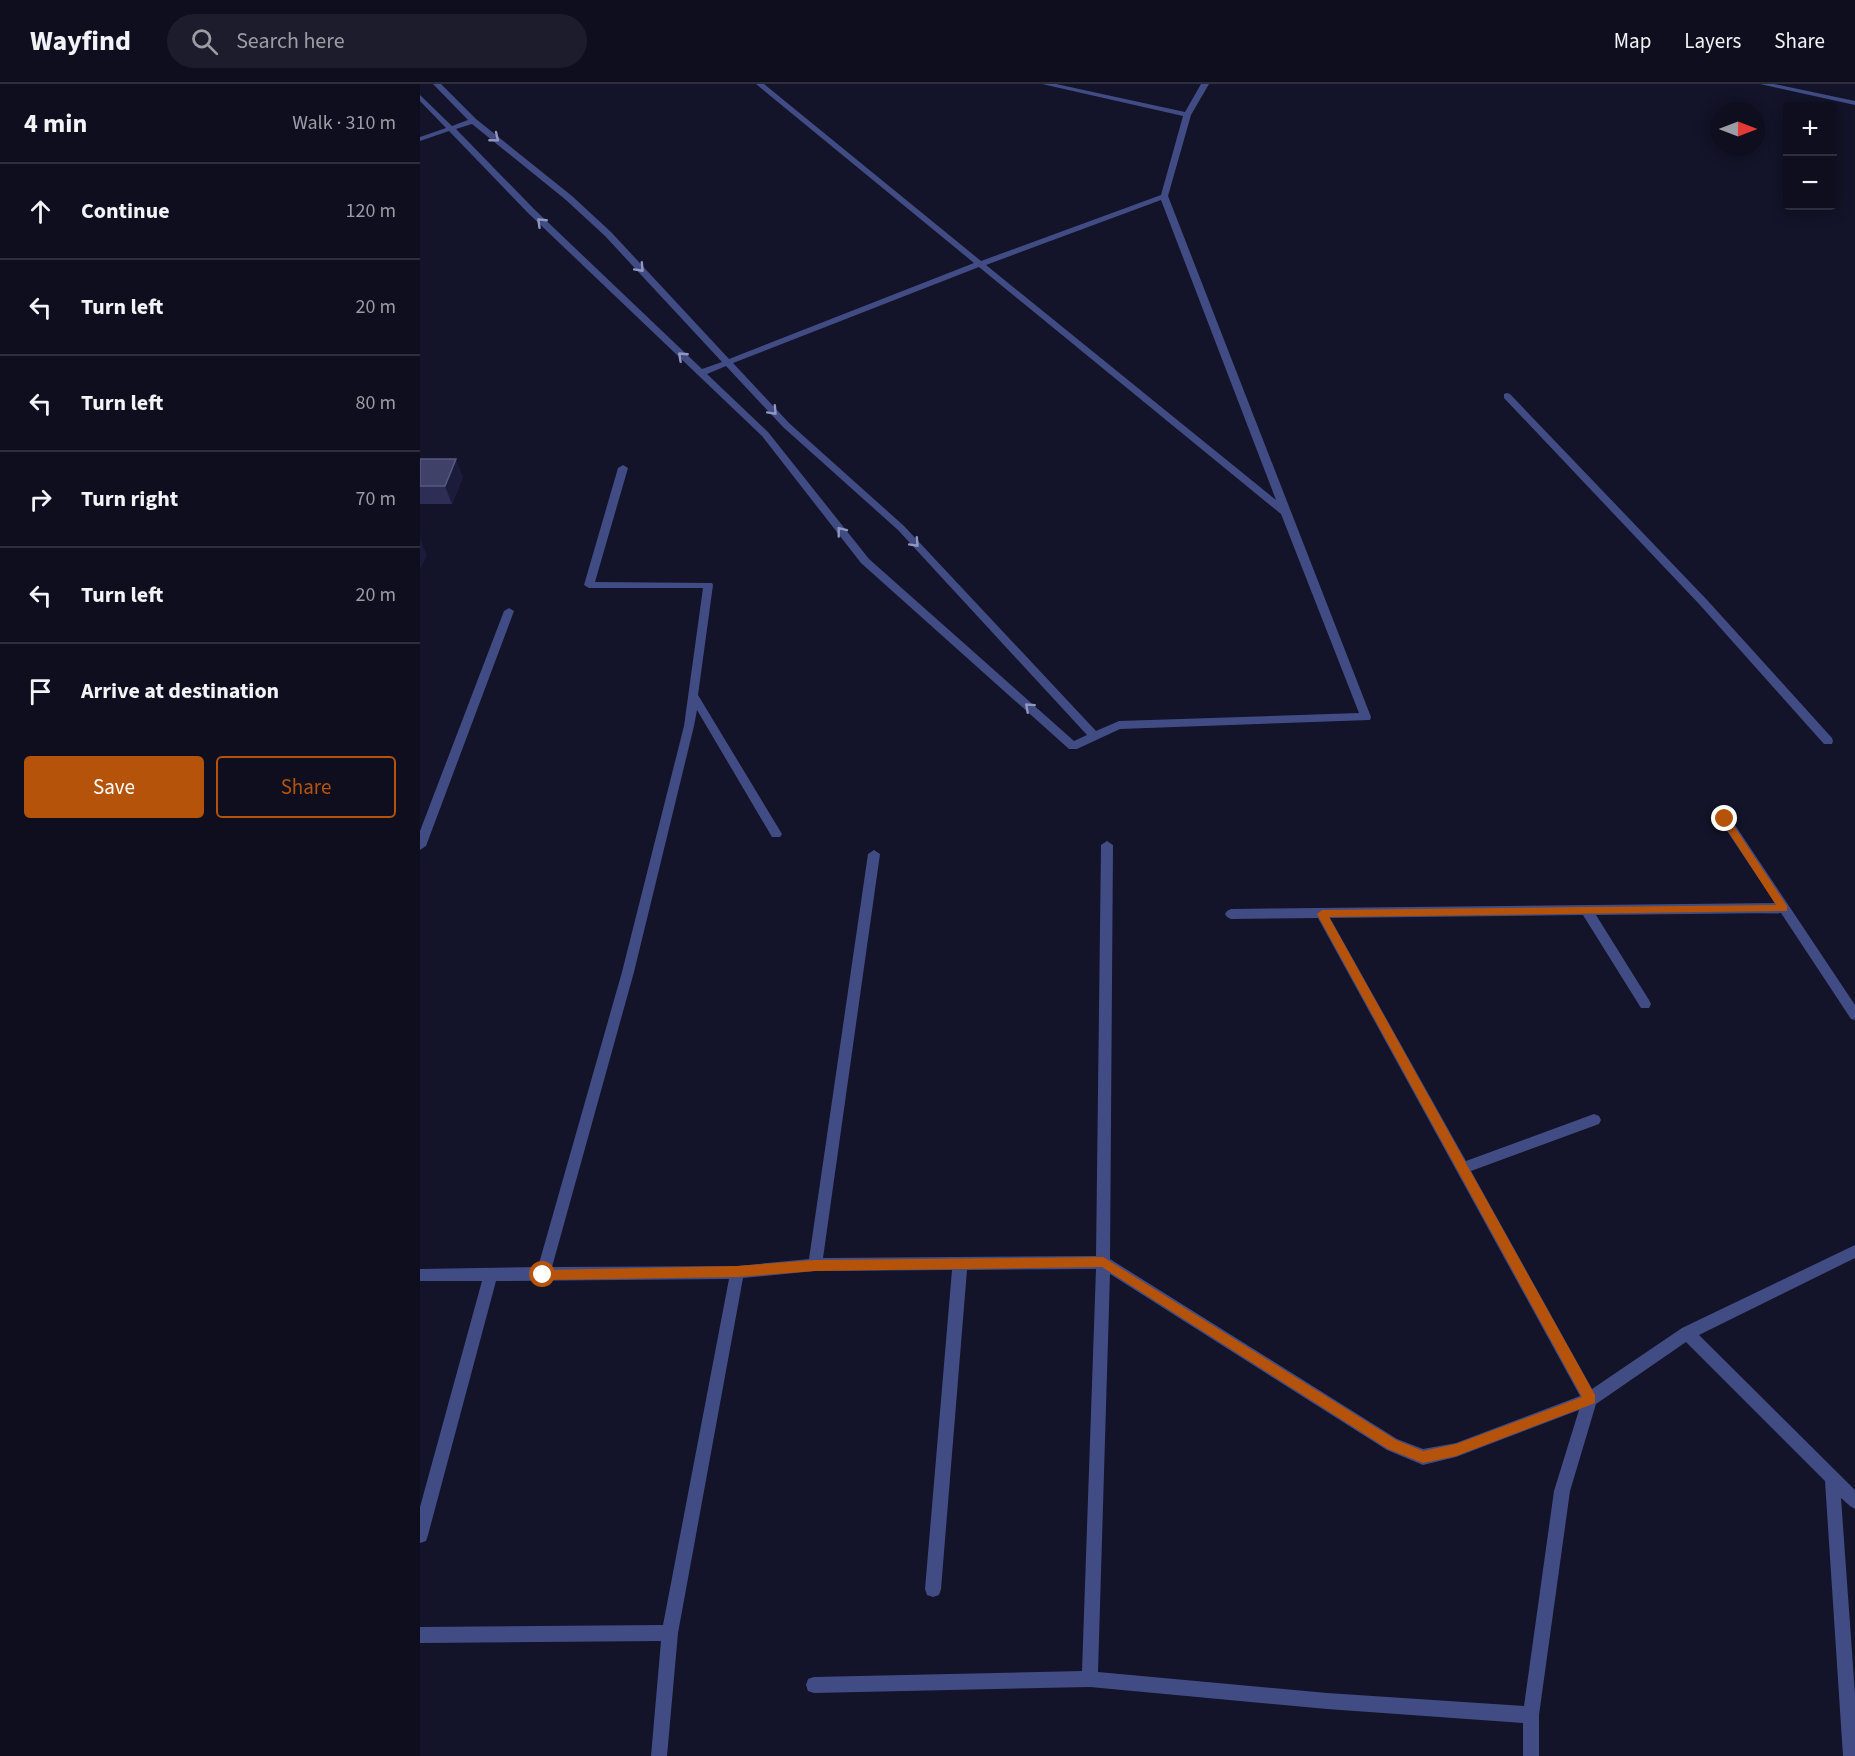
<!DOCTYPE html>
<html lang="en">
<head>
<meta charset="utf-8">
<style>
	body { margin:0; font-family:"Source Sans 3",sans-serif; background:#1c1c2c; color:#f1f3f6 }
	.controls { position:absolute; right:18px; top:18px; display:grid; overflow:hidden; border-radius:6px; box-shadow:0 3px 15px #0003 }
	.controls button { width:54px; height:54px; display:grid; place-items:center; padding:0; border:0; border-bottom:2px solid #2e2e3d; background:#0e0e1f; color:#f1f3f6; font:30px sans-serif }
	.compass { position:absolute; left:1291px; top:18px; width:54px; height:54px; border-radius:50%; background:#0e0e1f; box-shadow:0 3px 15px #0003; rotate:90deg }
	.stop { position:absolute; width:18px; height:18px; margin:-14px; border:4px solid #b45309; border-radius:50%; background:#fff }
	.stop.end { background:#b45309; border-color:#fff; box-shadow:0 2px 6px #0008 }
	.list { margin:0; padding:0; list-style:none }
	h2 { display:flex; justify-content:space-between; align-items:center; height:78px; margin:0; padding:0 24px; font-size:26px }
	h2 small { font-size:20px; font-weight:400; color:#9b9ca4 }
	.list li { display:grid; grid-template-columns:39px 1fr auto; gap:18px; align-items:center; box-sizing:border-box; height:96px; padding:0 24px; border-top:2px solid #2e2e3d }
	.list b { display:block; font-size:22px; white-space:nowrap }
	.list em { font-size:20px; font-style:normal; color:#9b9ca4 }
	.actions { display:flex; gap:12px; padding:18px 24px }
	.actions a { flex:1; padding:14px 0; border:2px solid #b45309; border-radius:6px; text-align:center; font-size:21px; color:#b45309 }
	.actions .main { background:#b45309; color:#fff }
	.icon { flex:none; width:33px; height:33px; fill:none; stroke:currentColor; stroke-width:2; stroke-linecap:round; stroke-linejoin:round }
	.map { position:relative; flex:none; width:1435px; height:1672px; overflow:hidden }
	header { display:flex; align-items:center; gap:36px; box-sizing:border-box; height:84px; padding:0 30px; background:#0e0e1f; border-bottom:2px solid #2e2e3d }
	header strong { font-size:28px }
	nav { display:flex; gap:33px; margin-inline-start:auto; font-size:21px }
	.search { width:420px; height:54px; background:#1c1c2c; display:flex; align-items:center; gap:15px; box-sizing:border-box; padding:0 21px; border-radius:33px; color:#9b9ca4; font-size:22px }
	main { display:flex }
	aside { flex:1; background:#0e0e1f }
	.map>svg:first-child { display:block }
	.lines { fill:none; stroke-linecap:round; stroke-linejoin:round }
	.minor { fill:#414c84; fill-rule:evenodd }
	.wall { fill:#2d2d56 }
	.shaded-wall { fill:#1b1b3c }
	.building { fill:#404168; stroke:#595a7f; stroke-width:1.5 }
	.oneway { stroke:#8f96c0 }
	.route { fill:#b45309 }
</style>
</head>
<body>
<header>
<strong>Wayfind</strong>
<div class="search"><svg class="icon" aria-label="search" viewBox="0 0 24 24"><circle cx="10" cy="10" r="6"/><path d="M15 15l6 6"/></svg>Search here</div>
<nav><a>Map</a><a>Layers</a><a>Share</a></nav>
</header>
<main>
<aside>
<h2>4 min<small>Walk · 310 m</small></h2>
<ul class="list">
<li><svg class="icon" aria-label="ahead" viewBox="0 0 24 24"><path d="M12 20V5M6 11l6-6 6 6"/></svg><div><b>Continue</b></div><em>120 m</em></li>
<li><svg class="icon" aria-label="left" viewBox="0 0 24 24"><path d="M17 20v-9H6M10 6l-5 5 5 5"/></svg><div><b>Turn left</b></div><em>20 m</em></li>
<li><svg class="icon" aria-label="left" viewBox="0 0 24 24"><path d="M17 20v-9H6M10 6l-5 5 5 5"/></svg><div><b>Turn left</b></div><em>80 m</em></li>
<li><svg class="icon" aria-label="right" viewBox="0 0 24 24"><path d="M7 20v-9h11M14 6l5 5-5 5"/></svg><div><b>Turn right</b></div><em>70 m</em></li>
<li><svg class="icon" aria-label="left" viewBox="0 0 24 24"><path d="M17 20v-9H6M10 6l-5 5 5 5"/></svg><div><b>Turn left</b></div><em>20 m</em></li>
<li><svg class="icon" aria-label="arrive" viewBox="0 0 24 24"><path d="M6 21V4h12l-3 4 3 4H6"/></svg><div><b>Arrive at destination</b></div></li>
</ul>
<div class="actions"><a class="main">Save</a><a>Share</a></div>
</aside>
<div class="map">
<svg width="1435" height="1672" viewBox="0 0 1435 1672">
	<rect width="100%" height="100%" fill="#131329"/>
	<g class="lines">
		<!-- minor -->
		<path class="minor" d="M13 0H21L56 35 152 112 191 148 309 275 554 179 336 0H344L561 177 741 111 763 32 622 0H636L765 28 781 0H789L771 31 748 112 951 633 950 636 700 645 657 665H649L441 479 342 352 108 129 29 47 0 57V53L26 44 0 17V11L32 42 48 36ZM52 40 146 116 185 152 302 278 282 285 114 125 36 45ZM741 116 856 416 566 181ZM559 183 861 430 939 629 699 637 676 647 484 442 369 339 313 279ZM306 282 363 343 478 446 667 651 654 657 449 475 348 348 287 290Z
			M1340 0H1354L1435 17V21Z
			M1087 309 1090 310 1288 517 1412 654 1413 657 1412 660H1404L1280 521 1084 314V310Z
			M203 381 208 384 175 498 292 499 293 501 278 611 362 750 360 753H352L277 626 274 642 214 888 132 1183 317 1182 389 1175 448 770 454 766 460 770 403 1174 676 1172 681 761 687 757 693 761 690 1175 977 1355 1003 1365 1036 1359 1160 1312 898 834 811 835 807 833 805 830 807 827 811 825 1355 819 1299 735 1301 732H1309L1435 921V936L1431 935 1361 829 1176 831 1229 916 1231 920 1229 924H1221L1163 831 910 834 1046 1077 1174 1030 1179 1032 1181 1036 1179 1040 1051 1087 1172 1305 1262 1244 1435 1161V1174L1279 1251 1435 1406V1425L1430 1422 1421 1414 1435 1610V1672H1423L1405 1397 1266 1258 1176 1320 1150 1407 1119 1631V1672H1103V1639L907 1625 670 1603 394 1609 388 1607 386 1601 388 1595 394 1593 662 1587 676 1185 547 1186 521 1505 519 1511 513 1513 507 1511 505 1505 532 1186 395 1187 323 1194 258 1549 247 1672H231L241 1557 0 1559V1543L243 1541 309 1195 76 1197 8 1451 6 1457 0 1459V1423L62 1197H0V1185L118 1183 202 888 264 642 283 504H169L164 501 198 384ZM690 1190 967 1366 1003 1381 1036 1373 1159 1326 1134 1407 1104 1622 907 1609 678 1588Z
			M89 524 94 527 6 762 0 766V747L84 527Z"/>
	</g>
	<!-- wall -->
	<path class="wall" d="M0 375 43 393 32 420H0Z"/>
	<!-- shaded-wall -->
	<path class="shaded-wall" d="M36 375 43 393 32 420 25 402Z
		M0 455 7 471 0 486Z"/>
	<!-- building -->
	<path class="building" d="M0 375H36L25 402H0Z"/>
	<!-- one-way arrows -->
	<defs><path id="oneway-chevron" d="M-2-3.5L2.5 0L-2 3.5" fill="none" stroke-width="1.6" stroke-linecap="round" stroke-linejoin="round" transform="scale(1.5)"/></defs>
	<g class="oneway">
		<use href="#oneway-chevron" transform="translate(75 54) rotate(39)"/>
		<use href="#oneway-chevron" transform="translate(121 138) rotate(-136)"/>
		<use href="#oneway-chevron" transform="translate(220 184) rotate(47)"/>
		<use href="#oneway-chevron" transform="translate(262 272) rotate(-137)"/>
		<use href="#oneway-chevron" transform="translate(353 327) rotate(47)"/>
		<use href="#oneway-chevron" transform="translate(421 447) rotate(-128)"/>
		<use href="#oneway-chevron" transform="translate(495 459) rotate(47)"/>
		<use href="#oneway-chevron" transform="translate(609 623) rotate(-138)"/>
	</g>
	<!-- route -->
	<path class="route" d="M1305 732 1308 733 1367 822V827L909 833 1175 1311V1319L1170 1321 1036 1372 1003 1379 968 1365 682 1183 395 1187 317 1193 123 1196 117 1191 123 1186 317 1182 395 1176 683 1173 976 1356 1003 1367 1036 1360 1162 1313 897 830 902 826 1356 821 1302 738V733Z"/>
</svg>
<div class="controls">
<button>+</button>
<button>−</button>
</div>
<svg class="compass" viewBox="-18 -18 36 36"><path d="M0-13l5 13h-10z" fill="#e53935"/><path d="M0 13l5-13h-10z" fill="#9b9ca4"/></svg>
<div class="stop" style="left:123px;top:1191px"></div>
<div class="stop end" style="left:1305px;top:735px"></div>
</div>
</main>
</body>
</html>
